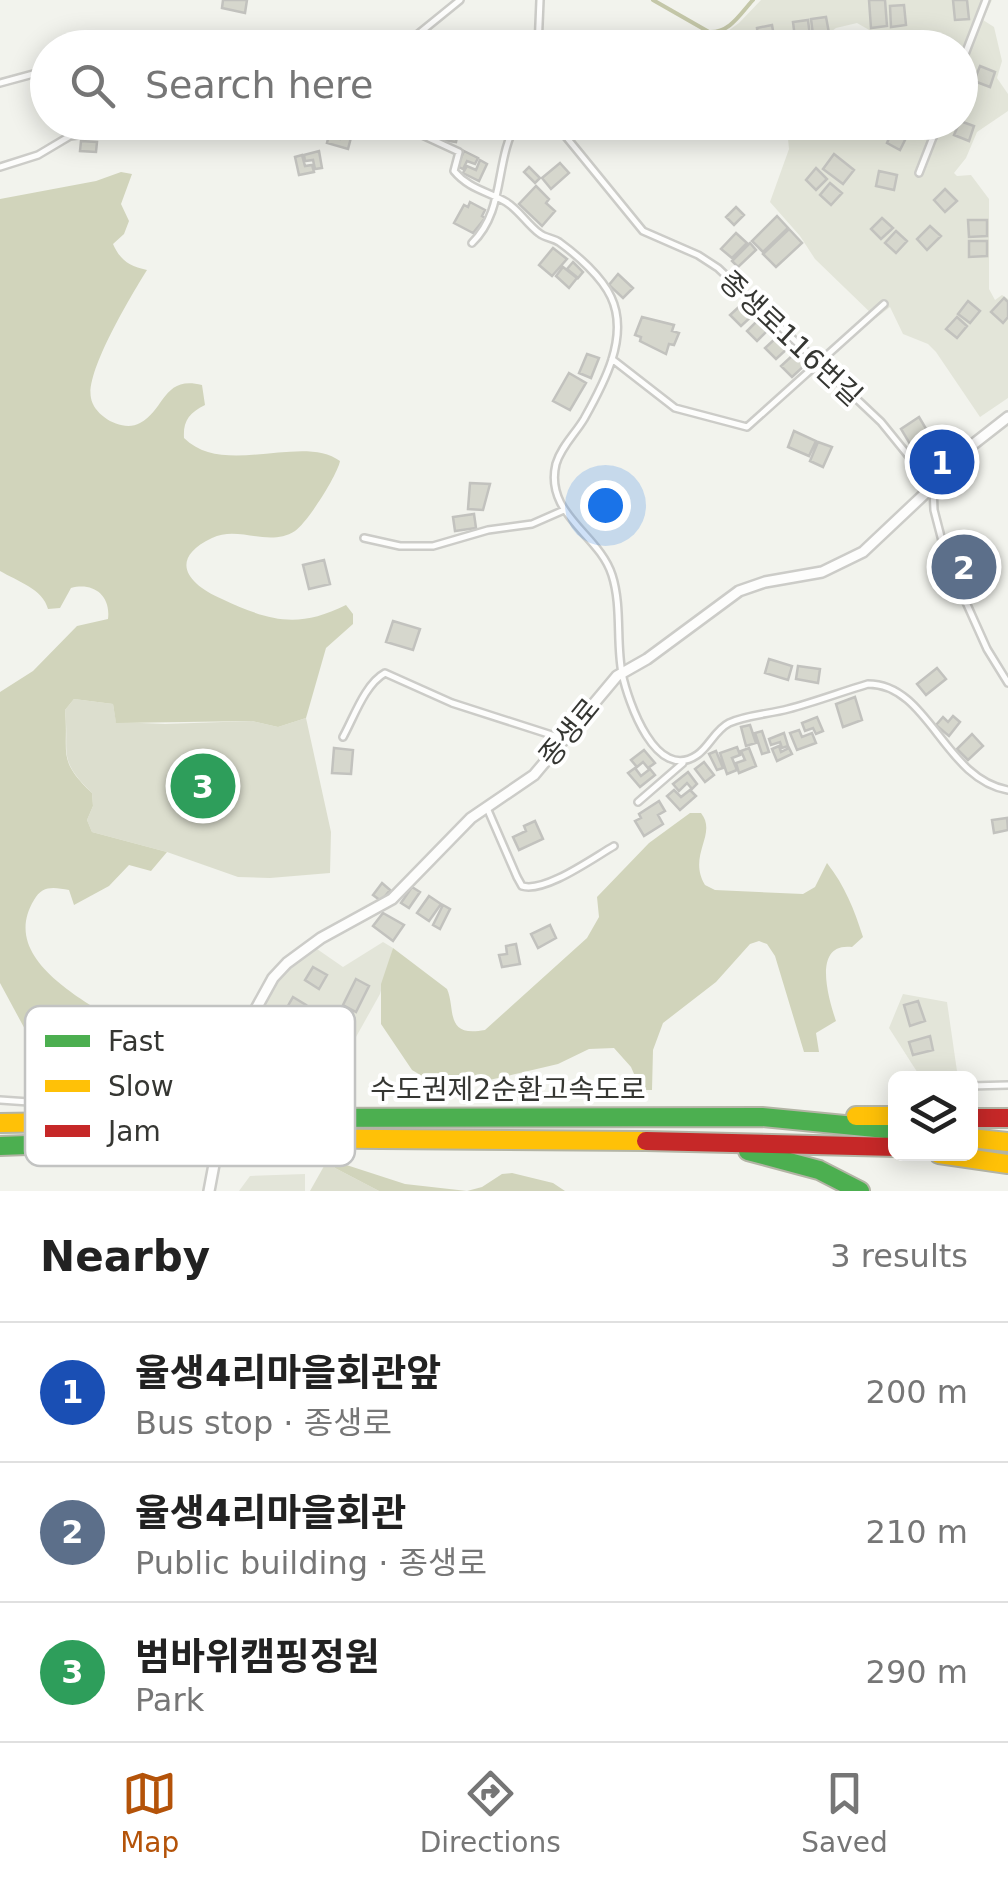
<!DOCTYPE html>
<html lang="en">
<head>
<meta charset="utf-8">
<style>
	body { margin:0; font-family:"DejaVu Sans","Noto Sans KR",sans-serif; background:#f2f2f2; color:#222 }
	.controls { position:absolute; right:30px; bottom:30px; display:grid; overflow:hidden; border-radius:15px; box-shadow:0 5px 25px #0003 }
	.controls button { width:90px; height:90px; display:grid; place-items:center; padding:0; border:0; border-bottom:2px solid #e0e0e0; background:#fff; color:#222; font:50px sans-serif }
	.you { position:absolute; left:605px; top:505px; width:35px; height:35px; margin:-25px; border:8px solid #fff; border-radius:50%; background:#1a73e8; box-shadow:0 0 0 15px #1a73e833 }
	.badge { display:grid; place-items:center; width:65px; height:65px; border-radius:50%; background:#b45309; color:#fff; font-size:32px; font-weight:700 }
	.pin { position:absolute; translate:-50% -50%; border:5px solid #fff; box-shadow:0 2px 10px #0006 }
	.list { margin:0; padding:0; list-style:none }
	h2 { display:flex; justify-content:space-between; align-items:center; height:130px; margin:0; padding:0 40px; font-size:42px }
	h2 small { font-size:32px; font-weight:400; color:#767676 }
	.list li { display:grid; grid-template-columns:65px 1fr auto; gap:30px; align-items:center; box-sizing:border-box; height:140px; padding:0 40px; border-top:2px solid #e0e0e0 }
	.list b { display:block; font-size:38px; white-space:nowrap }
	.list p { margin:0; font-size:32px; white-space:nowrap; color:#767676 }
	.list em { font-size:32px; font-style:normal; color:#767676 }
	.icon { flex:none; width:55px; height:55px; fill:none; stroke:currentColor; stroke-width:2; stroke-linecap:round; stroke-linejoin:round }
	.map { position:relative; flex:none; width:1008px; height:1191px; overflow:hidden }
	.search { position:absolute; background:#fff; box-shadow:0 5px 25px #0003; left:30px; right:30px; top:30px; height:110px; display:flex; align-items:center; gap:25px; box-sizing:border-box; padding:0 35px; border-radius:55px; color:#767676; font-size:38px }
	.sheet { height:550px; background:#fff }
	nav { display:flex; justify-content:space-around; align-items:center; box-sizing:border-box; height:140px; border-top:2px solid #e0e0e0; background:#fff; font-size:28px; color:#767676 }
	nav a { display:grid; justify-items:center; gap:5px }
	nav .on { color:#b45309 }
	.map>svg:first-child { display:block }
	.built { fill:#e3e5d9 }
	.green { fill:#dcdece }
	.forest { fill:#d1d4bb }
	.lines { fill:none; stroke-linecap:round; stroke-linejoin:round }
	.stream { stroke:#c4c7a8; stroke-width:4 }
	.building { fill:#d6d7cd; stroke:#c2c2be; stroke-width:2.5 }
	.lane-casing { stroke:#ccccc8; stroke-width:10 }
	.street-casing { stroke:#ccccc8; stroke-width:14 }
	.fast-casing { stroke:#b3b4a5; stroke-width:22 }
	.slow-casing { stroke:#b3b4a5; stroke-width:22 }
	.jam-casing { stroke:#b3b4a5; stroke-width:22 }
	.lane { stroke:#fdfdfc; stroke-width:5 }
	.street { stroke:#fdfdfc; stroke-width:9 }
	.fast { stroke:#4caf50; stroke-width:18 }
	.slow { stroke:#ffc107; stroke-width:18 }
	.jam { stroke:#c62828; stroke-width:18 }
	.fast-bridge-casing { stroke:#b3b4a5; stroke-width:22; stroke-linecap:butt }
	.fast-bridge { stroke:#4caf50; stroke-width:18 }
	.labels { text-anchor:middle; stroke-width:8; stroke-linejoin:round; paint-order:stroke }
	.street-label { font-size:28px; fill:#353632; stroke:#fff }
	.key { fill:#fff; stroke:#c2c3c2; stroke-width:2.5 }
	.key-label { font-size:28px; fill:#353632 }
</style>
</head>
<body>
<div class="map">
<svg width="1008" height="1191" viewBox="0 0 1008 1191">
	<rect width="100%" height="100%" fill="#f2f3ed"/>
	<!-- built -->
	<path class="built" d="M761 0H992L983 20 994 27 1002 61 997 78 1008 94V111L977 132 966 158 954 173 957 176 971 175 989 199V289L995 300 1002 295 1008 299V398L980 417 936 352 928 344 903 334 890 307 876 318 815 259 800 236 770 202 789 149 788 139 779 123 960 122V48L855 47 871 31 857 23 836 28 823 38 783 46 701 48 708 38 721 36 739 23Z
		M383 942 393 948 380 994 356 1037 325 1030 321 1034 255 1010 270 984 298 959 317 949 343 967Z
		M903 994 947 1002 958 1078H921L889 1028Z
		M305 1174V1191H239L250 1176Z"/>
	<!-- green -->
	<path class="green" d="M74 699 113 704 116 722 165 724 252 721 278 727 306 718 331 832 330 873 270 878 238 877 167 852 92 832 87 820 93 806 92 793C56 758 70 754 65 710Z
		M328 1159 335 1168 379 1191H310Z"/>
	<!-- forest -->
	<path class="forest" d="M121 172 132 174 121 204 129 221 124 234 113 244C120 260 129 266 147 270 132 294 85 372 91 398 94 416 123 433 140 423 165 410 163 375 202 385L205 405C189 413 183 421 184 438 224 478 302 433 340 461 337 476 307 523 295 531 268 548 239 525 212 538 168 559 187 584 222 599 269 621 298 629 346 605L353 614V624L326 648 306 718 278 727 252 721 116 723 113 704 74 699 65 710C69 754 56 759 92 793L93 806 87 820 92 832 167 852 151 871 129 865 109 886 74 905 69 890C54 887 42 885 34 900 0 956 77 996 114 1020L115 1030 106 1036 83 1026 65 1043 46 1042 27 1033 0 983V692L33 671 77 626 108 619C111 595 93 582 71 588L60 608 48 609C43 589 17 581 0 571V199L96 181Z
		M690 813H701C718 834 687 855 705 885L715 890 803 894 815 887 827 863C845 886 854 909 863 937L852 947C811 942 829 1000 836 1021L816 1033 819 1052H804L775 956 767 944 759 941 750 944 716 982 663 1023 653 1050 652 1090H641L631 1067 614 1048 589 1049 558 1064 485 1081 422 1076 412 1070 381 1024V984L393 948 447 989C456 1009 444 1038 485 1030L587 938 599 917 597 897 649 843Z
		M328 1159 405 1184 467 1191 482 1187 502 1174 512 1173 553 1183 565 1191H379L335 1168Z"/>
	<g class="lines">
		<!-- stream -->
		<path class="stream" d="M653 0 709 32C730 33 740 14 753 0"/>
	</g>
	<!-- building -->
	<path class="building" d="M223 0H247L245 13 222 8Z
		M869 0H885L887 26 871 28Z
		M953 0H967L969 19 955 20Z
		M904 5 906 25 891 27 890 6Z
		M826 17 829 33 813 35 811 19Z
		M808 20 810 36 795 38 793 22Z
		M772 25 775 42 759 45 757 28Z
		M980 66 995 72 990 87 974 81Z
		M960 95 971 99 964 116 960 115Z
		M960 121 974 126 969 141 954 135Z
		M437 122H460L456 142 437 139Z
		M786 122H810V123L800 136Z
		M334 125 353 130 348 149 327 143 329 135 340 139 342 134 332 131Z
		M893 129 907 136 900 150 887 143Z
		M81 141 97 142 96 152 80 151Z
		M319 151 322 168 315 169 313 160 305 161 304 155Z
		M464 151 478 158 475 164 467 161 463 169 457 166Z
		M834 154 854 170 843 184 823 169Z
		M302 155 305 166 312 165 314 172 299 175 295 157Z
		M480 160 487 164 479 181 463 173 467 166 476 170Z
		M560 163 569 173 551 189 542 178Z
		M529 167 540 178 535 183 524 172Z
		M816 168 827 179 816 190 806 180Z
		M879 171 897 175 894 190 876 186Z
		M830 183 842 193 831 205 820 195Z
		M536 186 549 199 546 203 555 211 542 226 519 204Z
		M945 189 957 201 945 212 934 200Z
		M470 202 485 210 482 216 485 218 473 233 454 223 464 205 468 207Z
		M736 207 744 215 734 225 726 217Z
		M777 216 788 228 763 252 752 241Z
		M882 218 893 228 881 239 871 229Z
		M968 220H987V236L969 237Z
		M930 226 941 236 927 250 917 239Z
		M789 229 802 243 776 267 763 254Z
		M896 231 907 241 896 253 885 243Z
		M736 233 747 243 732 258 721 249Z
		M969 241H987V256L969 257Z
		M750 243 756 250 738 267 732 261Z
		M553 248 567 259 552 276 539 265Z
		M573 262 583 272 578 278 567 269Z
		M563 267 577 278 569 288 556 276Z
		M618 274 633 288 623 298 609 285Z
		M1004 298 1008 302V317L1003 323 991 312Z
		M968 301 980 311 970 323 958 314Z
		M742 304 753 315 741 326 730 315Z
		M642 317 674 325 672 331 679 333 674 345 669 344 666 354 640 341 641 337 635 335Z
		M957 317 967 326 957 338 946 329Z
		M759 319 769 329 757 341 747 331Z
		M777 337 788 348 776 359 765 348Z
		M795 353 805 365 792 377 781 366Z
		M587 354 599 358 591 378 579 373Z
		M569 373 586 383 570 410 553 401Z
		M919 417 928 432 910 444 901 429Z
		M794 431 816 441 809 456 788 447Z
		M818 442 832 447 823 467 810 461Z
		M470 483 490 484 483 510 468 509Z
		M474 514 476 528 455 531 453 517Z
		M972 555 973 576 959 577V570H955L958 556Z
		M324 560 330 584 309 589 303 565Z
		M393 621 420 629 413 650 386 642Z
		M769 659 792 666 788 680 765 673Z
		M798 666 820 669 818 683 796 679Z
		M937 668 946 679 926 695 917 684Z
		M855 697 862 720 843 727 836 704Z
		M953 716 960 722 949 736 936 725 943 717 948 722Z
		M817 717 823 731 816 734 813 728 805 731 802 723Z
		M750 725 756 743 746 746 741 727Z
		M799 730 802 737 812 733 816 743 797 750 790 733Z
		M762 731 769 752 762 754 755 733Z
		M784 733 788 746 782 748 780 742 771 745 769 739Z
		M972 734 983 746 968 760 957 749Z
		M779 746 781 752 789 748 792 754 777 761 772 749Z
		M737 747 740 755 732 758 737 770 727 774 720 753Z
		M334 748 353 750 351 774 332 773Z
		M749 748 756 766 739 773 736 763 745 760 741 751Z
		M644 750 655 763 648 768 643 762 637 767 631 760Z
		M716 751 723 768 717 770 709 754Z
		M704 762 714 775 705 782 695 769Z
		M635 768 641 776 650 769 655 775 640 787 628 773Z
		M688 772 697 784 692 789 687 783 679 791 673 784Z
		M674 790 681 797 690 790 696 796 680 810 667 796Z
		M659 801 665 811 658 815 663 824 644 836 635 821 641 818 639 814Z
		M1007 818 1008 830 994 833 992 820Z
		M535 821 543 839 519 850 513 837 526 831 524 826Z
		M382 883 390 890 381 901 373 895Z
		M412 887 420 892 409 908 401 903Z
		M429 896 441 904 429 921 417 913Z
		M443 905 450 909 440 929 433 925Z
		M383 913 404 925 393 941 373 926Z
		M550 925 556 938 538 948 531 934Z
		M516 944 520 964 502 967 499 955 507 954 506 946Z
		M313 967 327 975 319 989 305 980Z
		M356 979 369 986 356 1012 343 1005Z
		M293 997 306 1005 298 1019 285 1011Z
		M918 1001 925 1021 910 1026 904 1005Z
		M930 1036 933 1050 913 1055 909 1042Z"/>
	<g class="lines">
		<!-- lane casing -->
		<g class="lane-casing">
			<path id="lane" d="M401 48 460 0
				M538 48 540 0
				M960 67 986 0
				M0 83 48 70
				M285 122H313
				M394 122 459 152 454 171C469 189 487 191 506 202 519 210 527 224 539 233 545 238 553 238 559 242 577 255 602 277 611 297 630 337 603 385 584 419 575 434 561 447 556 464 544 514 599 534 612 575 622 606 616 642 622 673 628 702 656 783 697 755 709 747 715 730 729 723 746 715 770 714 788 709 815 702 841 692 868 684 929 684 944 779 1008 790
				M554 122 643 231 698 255 718 268 881 422 933 486 934 510 947 560 987 649 1008 683
				M0 167 38 155 70 136 93 133 101 122
				M919 173 939 122
				M472 243C506 210 494 161 517 122
				M612 359 675 408 747 427 884 304
				M364 538 400 546H433L488 530 532 524 564 510
				M343 737C354 717 365 684 385 673L452 703 564 739
				M638 802 683 763
				M487 808 517 877 522 886C545 893 593 858 614 846
				M970 1086 1008 1085
				M0 1100 87 1106 157 1105 168 1102 196 1079 235 1063"/>
		</g>
		<!-- street casing -->
		<g class="street-casing">
			<path id="street" d="M223 1118 247 1025 273 978 287 963 321 938 392 899 471 818 534 775 617 676 647 659 739 591 765 582 822 572 863 552 933 486 962 453 1008 417
				M209 1191 219 1138"/>
		</g>
		<!-- fast casing -->
		<g class="fast-casing">
			<path id="fast" d="M243 1118 762 1117 896 1130
				M0 1146 190 1139
				M748 1151 819 1170 860 1191"/>
		</g>
		<!-- slow casing -->
		<g class="slow-casing">
			<path id="slow" d="M856 1116H896
				M0 1123 193 1120
				M247 1138 646 1141
				M970 1138 1008 1142
				M939 1154 1008 1164"/>
		</g>
		<!-- jam casing -->
		<g class="jam-casing">
			<path id="jam" d="M970 1118H1008
				M646 1141 896 1147"/>
		</g>
		<!-- lane -->
		<use href="#lane" class="lane"/>
		<!-- street -->
		<use href="#street" class="street"/>
		<!-- fast -->
		<use href="#fast" class="fast"/>
		<!-- slow -->
		<use href="#slow" class="slow"/>
		<!-- jam -->
		<use href="#jam" class="jam"/>
		<!-- fast-bridge casing -->
		<g class="fast-bridge-casing">
			<path id="fast-bridge" d="M193 1120 243 1118
				M190 1139 247 1138"/>
		</g>
		<!-- fast-bridge -->
		<use href="#fast-bridge" class="fast-bridge"/>
	</g>
	<g class="labels">
		<!-- street labels -->
		<g class="street-label">
			<text transform="translate(791 338) rotate(43)" y="10">종생로116번길</text>
			<text transform="translate(569 732) rotate(-51)" y="10">종생로</text>
			<text x="508" y="1099">수도권제2순환고속도로</text>
		</g>
	</g>
	<!-- legend -->
	<rect x="25" y="1006" width="330" height="160" rx="15" class="key"/>
	<rect x="45" y="1035" width="45" height="12" fill="#4caf50"/>
	<rect x="45" y="1080" width="45" height="12" fill="#ffc107"/>
	<rect x="45" y="1125" width="45" height="12" fill="#c62828"/>
	<g class="key-label">
		<text x="108" y="1051">Fast</text>
		<text x="108" y="1096">Slow</text>
		<text x="108" y="1141">Jam</text>
	</g>
</svg>
<div class="controls">
<button><svg class="icon" aria-label="layers" viewBox="0 0 24 24"><path d="M12 4l9 5-9 5-9-5zM3 14l9 5 9-5"/></svg></button>
</div>
<div class="you"></div>
<div class="pin badge" style="left:942px;top:462px;background:#1a4fb4">1</div>
<div class="pin badge" style="left:964px;top:567px;background:#5c6f8a">2</div>
<div class="pin badge" style="left:203px;top:786px;background:#2e9e5b">3</div>
<div class="search"><svg class="icon" aria-label="search" viewBox="0 0 24 24"><circle cx="10" cy="10" r="6"/><path d="M15 15l6 6"/></svg>Search here</div>
</div>
<section class="sheet">
<h2>Nearby<small>3 results</small></h2>
<ul class="list">
<li><span class="badge" style="background:#1a4fb4">1</span><div><b>율생4리마을회관앞</b><p>Bus stop · 종생로</p></div><em>200 m</em></li>
<li><span class="badge" style="background:#5c6f8a">2</span><div><b>율생4리마을회관</b><p>Public building · 종생로</p></div><em>210 m</em></li>
<li><span class="badge" style="background:#2e9e5b">3</span><div><b>범바위캠핑정원</b><p>Park</p></div><em>290 m</em></li>
</ul>
</section>
<nav>
<a class="on"><svg class="icon" aria-label="map" viewBox="0 0 24 24"><path d="M3 6l6-2 6 2 6-2v14l-6 2-6-2-6 2zM9 4v14M15 6v14"/></svg>Map</a>
<a><svg class="icon" aria-label="directions" viewBox="0 0 24 24"><path d="M12 3l9 9-9 9-9-9zM9 14v-3h6M13 9l2 2-2 2"/></svg>Directions</a>
<a><svg class="icon" aria-label="saved" viewBox="0 0 24 24"><path d="M7 4h10v16l-5-4-5 4z"/></svg>Saved</a>
</nav>
</body>
</html>
